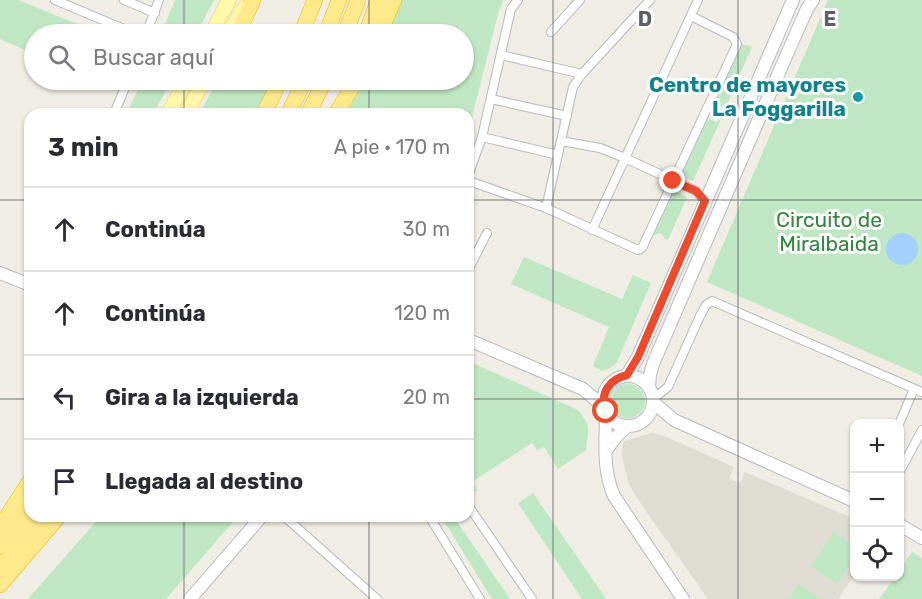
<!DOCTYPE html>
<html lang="es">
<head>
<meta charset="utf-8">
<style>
	body { margin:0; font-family:Rubik,sans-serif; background:#f7f7f7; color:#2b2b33 }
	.controls { position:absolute; right:18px; bottom:18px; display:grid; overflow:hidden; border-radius:12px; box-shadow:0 2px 4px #0004 }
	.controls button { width:54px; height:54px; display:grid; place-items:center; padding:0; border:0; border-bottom:2px solid #e1e1e2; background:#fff; color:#2b2b33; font:30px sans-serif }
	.stop { position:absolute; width:18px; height:18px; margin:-14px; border:4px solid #ec4b2d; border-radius:50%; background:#fff }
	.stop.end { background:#ec4b2d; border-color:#fff; box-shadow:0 2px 6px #0008 }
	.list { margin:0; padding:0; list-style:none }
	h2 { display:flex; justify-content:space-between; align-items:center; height:78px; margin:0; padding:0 24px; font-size:26px }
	h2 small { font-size:20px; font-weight:400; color:#7c7c81 }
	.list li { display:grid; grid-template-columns:39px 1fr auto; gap:18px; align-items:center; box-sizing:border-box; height:84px; padding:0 24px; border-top:2px solid #e1e1e2 }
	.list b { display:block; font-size:22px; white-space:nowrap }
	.list em { font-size:20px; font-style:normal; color:#7c7c81 }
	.icon { flex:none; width:33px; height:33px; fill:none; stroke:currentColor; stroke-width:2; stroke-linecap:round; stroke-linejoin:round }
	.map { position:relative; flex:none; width:922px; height:599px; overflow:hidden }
	.search { position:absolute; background:#fff; box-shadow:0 2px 4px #0004; left:24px; top:24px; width:450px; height:66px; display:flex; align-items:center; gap:15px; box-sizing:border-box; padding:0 21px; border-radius:33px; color:#7c7c81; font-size:22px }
	.panel { position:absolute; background:#fff; box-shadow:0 2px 4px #0004; left:24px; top:108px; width:450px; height:414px; border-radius:18px }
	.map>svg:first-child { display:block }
	.education { fill:#dfdcd2 }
	.green { fill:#c0e7c3 }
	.water { fill:#a3d0ff }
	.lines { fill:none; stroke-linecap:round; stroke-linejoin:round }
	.street-casing { stroke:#b6b9be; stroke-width:10 }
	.secondary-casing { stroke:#b7bac0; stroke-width:14 }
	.primary-casing { stroke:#f3d458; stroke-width:15 }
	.highway-casing { stroke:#f2ba00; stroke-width:16 }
	.street { stroke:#fff; stroke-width:8 }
	.secondary { stroke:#fff; stroke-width:12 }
	.primary { stroke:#fff8a8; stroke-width:14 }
	.highway { stroke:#feea8b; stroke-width:15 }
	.route { stroke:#ec4b2d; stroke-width:8 }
	.grid { fill:none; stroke:#5c5f65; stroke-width:1.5; stroke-opacity:0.55 }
	.culture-dot { fill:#0f9aa8; stroke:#fff; stroke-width:2 }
	.labels { text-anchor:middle; stroke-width:6; stroke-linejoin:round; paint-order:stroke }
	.culture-label { font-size:21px; font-weight:bold; fill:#0d838f; stroke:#fff; text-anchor:end }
	.park-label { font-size:21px; fill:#33843e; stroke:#fff }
	.grid-label { font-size:20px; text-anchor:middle; font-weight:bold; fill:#5c5f65; stroke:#fff; stroke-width:6; stroke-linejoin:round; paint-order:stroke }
</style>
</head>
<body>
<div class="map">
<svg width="922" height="599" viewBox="0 0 922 599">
	<rect width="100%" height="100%" fill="#efede4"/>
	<!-- education -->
	<path class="education" d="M652 433 662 435 734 467 729 479 740 483 745 472 854 519V576L838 599H708L639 501 629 484 622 456 623 442 630 439Z"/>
	<!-- green -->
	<path class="green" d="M0 0H18L102 34H34V54L0 39Z
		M175 0H214L196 34H161Z
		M402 0H503L498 14 468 133V114H346L365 80H464V34H387Z
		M828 0H922V376L707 282Z
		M739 43 752 47 724 111 722 106 714 104 709 107Z
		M142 80H172L153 114H127Z
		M218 80H272L255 114H199Z
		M706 114 709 119 716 122 721 119 693 181 679 174Z
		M671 189 687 197 668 240 665 239 662 234 659 233 655 235 652 233Z
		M524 257 622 299 633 275 651 283 617 362 610 368 602 371 593 366 609 327 511 284Z
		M468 361 578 410C592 427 588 429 586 450L558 469 544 447 537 450 532 443 472 482 477 490 473 492 468 486Z
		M611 401a17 17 0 1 1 34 0a17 17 0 1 1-34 0Z
		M533 493 606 599H582L518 503Z
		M101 516H238L166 599H28Z
		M441 516H453L510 599H492Z
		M834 532 854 546V558L837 584 811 566Z
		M912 552 922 558V599H879L895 577 900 576V570Z
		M799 584 820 599H788Z"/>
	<!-- water -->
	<path class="water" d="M886 249a16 16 0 1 1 32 0a16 16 0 1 1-32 0Z"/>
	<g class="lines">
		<!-- street casing -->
		<g class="street-casing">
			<path id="street" d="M55 0 136 34
				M124 0 155 13
				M518 0 511 9 482 137 468 176 469 181 546 208 638 250 642 248 737 44 733 37 691 16
				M551 32 580 0
				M146 34 159 0
				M501 55 582 74
				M491 99 567 116
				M114 114 128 80
				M482 137 558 155
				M561 141 600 148 625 158 696 191 705 201
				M546 208 573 87 582 74 650 0
				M592 230 698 0
				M468 270 487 233
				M653 399 668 387 700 316 706 305 712 301 922 392
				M899 424 914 389
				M900 471 922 430
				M468 505 532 599
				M284 516 377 599
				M429 516 480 599"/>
		</g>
		<!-- secondary casing -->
		<g class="secondary-casing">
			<path id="secondary" d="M0 273 30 285
				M468 340 476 343 583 389 604 407
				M627 375 638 357 793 0
				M603 401a25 25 0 1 1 50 0a25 25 0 1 1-50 0Z
				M649 387 650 375 653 364 787 54 807 9 813 0
				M653 402 674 420 854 501
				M606 412C606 441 602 469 614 496L683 599
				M606 451C612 441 618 433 628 426
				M900 525 922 538
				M190 599 262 516"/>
		</g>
		<!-- primary casing -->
		<g class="primary-casing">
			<path id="primary" d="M211 34 229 0
				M228 34 244 8
				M168 114 187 80
				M186 114 204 80"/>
		</g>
		<!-- highway casing -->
		<g class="highway-casing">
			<path id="highway" d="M243 34V22L253 0
				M301 34 315 0
				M326 34 339 0
				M345 34 358 0
				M366 34 378 0
				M379 34 394 0
				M264 114 280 80
				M288 114 305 80
				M308 114 325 80
				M336 114 356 80
				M0 527 30 481
				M0 546 30 504
				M0 569 39 516
				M0 585 59 516"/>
		</g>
		<!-- street -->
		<use href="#street" class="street"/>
		<!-- secondary -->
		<use href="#secondary" class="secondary"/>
		<!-- primary -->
		<use href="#primary" class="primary"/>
		<!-- highway -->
		<use href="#highway" class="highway"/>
	</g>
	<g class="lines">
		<!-- route -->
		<path class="route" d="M606 411C599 393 610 379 627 375L638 357 705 201 696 191 673 181"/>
	</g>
	<!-- grid -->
	<path class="grid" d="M184 0V34M369 0V34M553 0V599M738 0V599M184 80V114M369 80V114M0 200H30M468 200H922M0 399H30M468 399H922M184 516V599M369 516V599"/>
	<!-- markers -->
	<circle class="culture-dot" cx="858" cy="97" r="6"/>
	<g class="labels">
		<!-- culture labels -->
		<g class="culture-label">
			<text x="846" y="92">Centro de mayores<tspan x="846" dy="24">La Foggarilla</tspan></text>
		</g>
		<!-- park labels -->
		<g class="park-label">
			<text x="829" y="227">Circuito de<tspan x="829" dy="24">Miralbaida</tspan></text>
		</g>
	</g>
	<g class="grid-label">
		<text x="645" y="26">D</text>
		<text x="830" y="26">E</text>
	</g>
</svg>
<div class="controls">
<button>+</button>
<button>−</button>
<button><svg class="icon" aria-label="locate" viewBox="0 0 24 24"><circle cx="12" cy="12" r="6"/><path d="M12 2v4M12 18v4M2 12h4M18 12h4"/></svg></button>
</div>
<div class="stop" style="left:606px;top:411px"></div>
<div class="stop end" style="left:673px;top:181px"></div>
<div class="search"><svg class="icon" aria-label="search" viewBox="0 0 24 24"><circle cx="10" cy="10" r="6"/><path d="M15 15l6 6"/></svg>Buscar aquí</div>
<section class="panel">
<h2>3 min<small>A pie · 170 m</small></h2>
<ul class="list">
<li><svg class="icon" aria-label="ahead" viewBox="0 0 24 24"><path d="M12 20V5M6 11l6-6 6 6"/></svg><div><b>Continúa</b></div><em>30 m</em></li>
<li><svg class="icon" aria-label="ahead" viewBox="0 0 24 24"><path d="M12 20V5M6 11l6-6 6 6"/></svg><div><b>Continúa</b></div><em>120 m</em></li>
<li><svg class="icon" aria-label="left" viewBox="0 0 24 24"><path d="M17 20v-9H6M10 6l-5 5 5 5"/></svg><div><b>Gira a la izquierda</b></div><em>20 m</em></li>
<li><svg class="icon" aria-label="arrive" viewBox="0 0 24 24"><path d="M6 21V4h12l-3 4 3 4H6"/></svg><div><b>Llegada al destino</b></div></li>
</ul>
</section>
</div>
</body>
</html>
